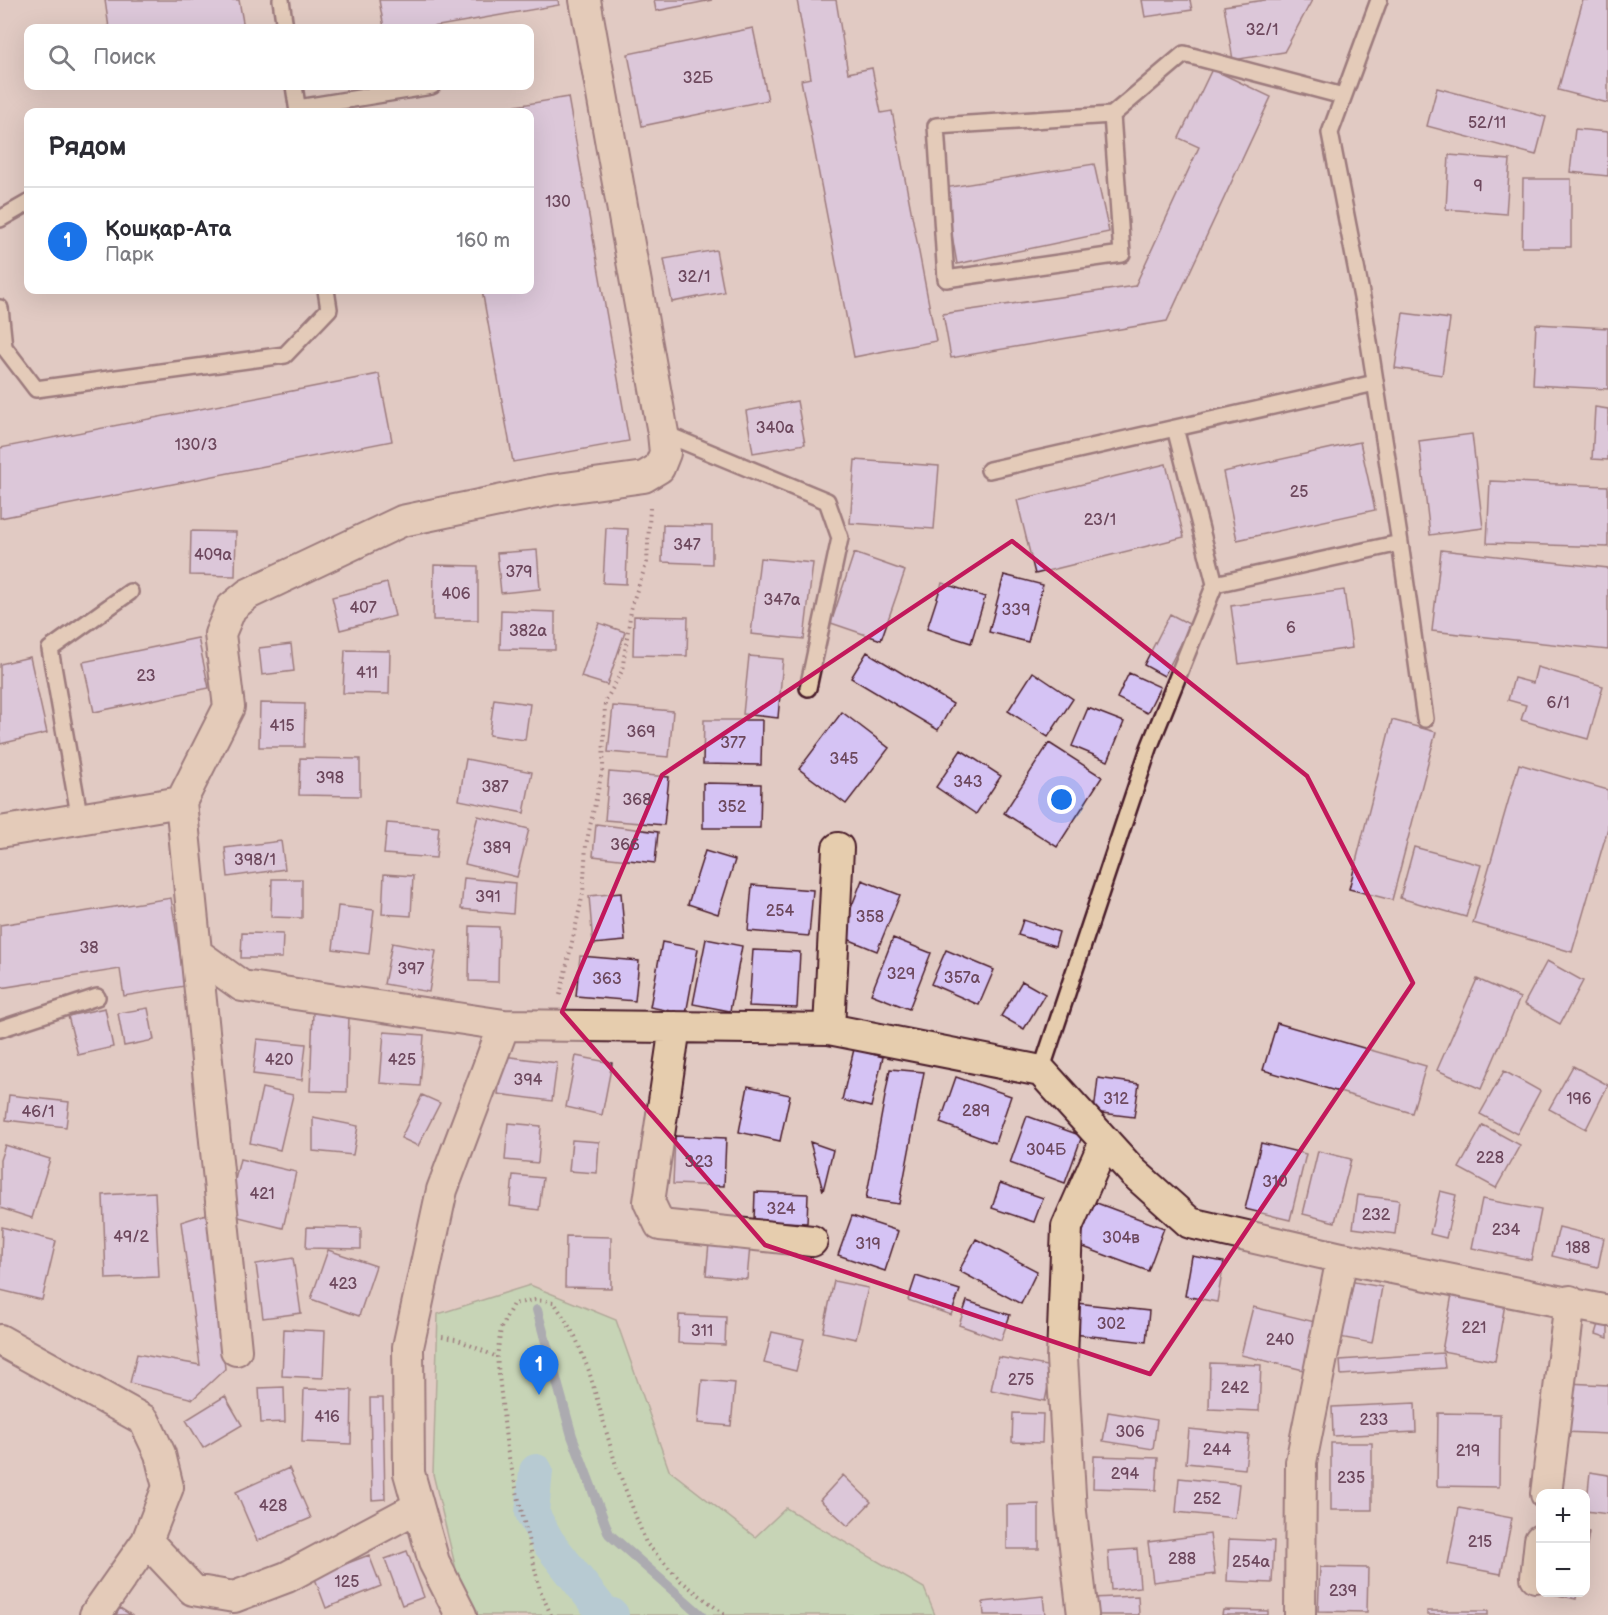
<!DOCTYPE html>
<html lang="ru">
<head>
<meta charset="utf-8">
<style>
	body { margin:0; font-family:"Balsamiq Sans",sans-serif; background:#f7f7f7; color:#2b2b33 }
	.controls { position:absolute; right:18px; bottom:18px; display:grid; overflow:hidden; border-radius:12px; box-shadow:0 6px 24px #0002 }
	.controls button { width:54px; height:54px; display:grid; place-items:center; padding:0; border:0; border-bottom:2px solid #e1e1e2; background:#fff; color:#2b2b33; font:30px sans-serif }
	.you { position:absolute; left:1062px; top:800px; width:21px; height:21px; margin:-15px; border:4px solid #fff; border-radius:50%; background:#1a73e8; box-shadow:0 0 0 9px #1a73e833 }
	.badge { display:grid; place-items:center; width:39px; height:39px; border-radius:50%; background:#1a73e8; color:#fff; font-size:20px; font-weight:700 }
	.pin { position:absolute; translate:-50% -50px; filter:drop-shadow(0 2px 3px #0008) }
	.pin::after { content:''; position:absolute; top:32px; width:21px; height:18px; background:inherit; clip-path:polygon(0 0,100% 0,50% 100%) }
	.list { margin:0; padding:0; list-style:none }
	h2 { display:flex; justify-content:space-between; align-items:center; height:78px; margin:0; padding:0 24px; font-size:26px }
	h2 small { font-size:20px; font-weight:400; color:#7c7c81 }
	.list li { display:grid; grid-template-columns:39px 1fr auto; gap:18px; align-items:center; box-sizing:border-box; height:108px; padding:0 24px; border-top:2px solid #e1e1e2 }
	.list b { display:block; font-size:22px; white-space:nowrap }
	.list p { margin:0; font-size:20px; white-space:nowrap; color:#7c7c81 }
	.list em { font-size:20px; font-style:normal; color:#7c7c81 }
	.icon { flex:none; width:33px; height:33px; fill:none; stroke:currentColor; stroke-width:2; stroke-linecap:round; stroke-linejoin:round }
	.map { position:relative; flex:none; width:1608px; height:1615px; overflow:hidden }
	.search { position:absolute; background:#fff; box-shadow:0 6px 24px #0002; left:24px; top:24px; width:510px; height:66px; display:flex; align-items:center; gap:15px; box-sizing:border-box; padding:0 21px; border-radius:12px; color:#7c7c81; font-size:22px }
	.panel { position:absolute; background:#fff; box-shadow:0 6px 24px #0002; left:24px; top:108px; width:510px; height:186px; border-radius:12px }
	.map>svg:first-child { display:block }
	.green { fill:#a6e0a6; stroke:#788068; stroke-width:1.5 }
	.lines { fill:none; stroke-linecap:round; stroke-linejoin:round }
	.stream { stroke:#6c869a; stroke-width:10 }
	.canal { stroke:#83cbe4; stroke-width:34 }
	.building { fill:#d5c3f4; stroke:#4a1f2b; stroke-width:1.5 }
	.service-casing { stroke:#4a1f2b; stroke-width:20 }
	.minor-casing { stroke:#4a1f2b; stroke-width:34 }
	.path { stroke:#4a1f2b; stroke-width:4; stroke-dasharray:1.5 4.5; stroke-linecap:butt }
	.service { stroke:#e6cdae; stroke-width:15 }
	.minor { stroke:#e6cdae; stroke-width:30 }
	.marked { fill:none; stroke:#c2185b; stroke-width:4.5; stroke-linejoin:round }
	.labels { text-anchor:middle; stroke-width:4.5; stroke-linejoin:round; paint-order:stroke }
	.number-label { font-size:16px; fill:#6d485d }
</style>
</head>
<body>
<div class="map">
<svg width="1608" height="1615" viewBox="0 0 1608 1615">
	<rect width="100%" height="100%" fill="#e1cac3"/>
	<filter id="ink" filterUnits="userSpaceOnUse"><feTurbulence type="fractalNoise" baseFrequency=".0167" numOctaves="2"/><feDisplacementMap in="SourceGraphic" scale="12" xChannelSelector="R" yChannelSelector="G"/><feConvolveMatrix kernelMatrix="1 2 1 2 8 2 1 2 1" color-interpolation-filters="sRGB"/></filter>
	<g filter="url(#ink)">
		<!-- green -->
		<path class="green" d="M530 1285 616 1320 669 1470 755 1537 786 1508 924 1588 935 1615H467L433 1474 438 1314Z"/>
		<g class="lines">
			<!-- stream -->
			<path class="stream" d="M537 1310 572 1436 609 1534 701 1615"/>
			<!-- canal -->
			<path class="canal" d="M536 1471 532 1513 548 1542 603 1612 612 1615"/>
		</g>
		<!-- building -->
		<path class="building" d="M105 0H239L244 28H109Z
			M379 0H558L559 5 427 28H384Z
			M654 0H712L656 11Z
			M797 0H836L848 73 872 68 881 113 892 111 936 341 854 357 801 80 811 78Z
			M1142 0H1190L1192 10 1145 17Z
			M1265 0H1312L1284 52 1233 60 1224 6Z
			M1583 0H1608V103L1558 90Z
			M753 28 768 100 642 126 628 54Z
			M1212 69 1271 97 1167 321 951 358 943 314 1135 286 1199 147 1179 138Z
			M1437 88 1546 117 1536 155 1427 126Z
			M568 97 629 441 513 462 482 290H530V112H481Z
			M1575 129 1608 132V176L1570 172Z
			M1449 155 1510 160 1506 214 1446 209Z
			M1094 164 1109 232 957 264 944 188Z
			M1523 179H1571V247H1522Z
			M716 250 724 292 672 302 664 259Z
			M1403 313 1450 319 1442 375 1395 368Z
			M1536 324 1608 328V389L1533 385Z
			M379 374 392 441 0 518V448Z
			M797 401 805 444 753 453 746 411Z
			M1595 407 1608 409V460L1592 459Z
			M1472 434 1483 528 1430 535 1419 441Z
			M1360 442 1375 510 1237 540 1223 472Z
			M855 460 939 466 934 529 850 523Z
			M1166 464 1184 537 1035 574 1017 500Z
			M1490 481 1608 486V547L1487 543Z
			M663 525 712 526V564L662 562Z
			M606 528 628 529 626 584 603 583Z
			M191 531 236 532 235 576 190 575Z
			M537 550 540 589 501 593 497 553Z
			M1441 550 1608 568V650L1432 631Z
			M854 553 905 571 881 640 831 623Z
			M760 558 813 563 804 639 751 634Z
			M434 565 478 566V620H433Z
			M1004 575 1043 585 1028 642 989 632Z
			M387 583 395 616 340 630 332 597Z
			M942 583 985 597 971 643 927 629Z
			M1344 590 1352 648 1239 664 1231 606Z
			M501 610 555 612V650L500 649Z
			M1170 614 1191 625 1164 676 1144 665Z
			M634 616 688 617 687 656 633 655Z
			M599 623 625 632 607 685 581 677Z
			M198 638 209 688 94 712 83 662Z
			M291 644 294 671 262 675 259 648Z
			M345 650 390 651 389 694 343 693Z
			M867 652 953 704 938 730 851 678Z
			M749 656 783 659 778 718 743 714Z
			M30 657 47 733 0 744V664Z
			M1537 667 1603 686 1588 739 1521 720 1526 705 1508 700 1514 678 1533 683Z
			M1033 672 1073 699 1048 737 1008 711Z
			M1129 673 1160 687 1147 713 1117 698Z
			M494 699 530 704 525 740 489 735Z
			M260 703 305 704 304 747H259Z
			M613 706 673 711 669 757 608 752Z
			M1088 708 1124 722 1108 761 1072 746Z
			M842 712 889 748 846 804 799 769Z
			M704 720H762L761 765 703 764Z
			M1392 720 1436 732 1392 900 1349 889Z
			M1049 743 1102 777 1057 847 1004 813Z
			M961 750 1001 776 976 814 936 787Z
			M300 758 360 759V796L299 795Z
			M466 759 532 772 524 813 459 800Z
			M1519 764 1608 790V828L1572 952 1473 923Z
			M609 772 669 777 664 825 605 820Z
			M703 783 761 784 760 828H703Z
			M478 816 529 829 517 877 465 864Z
			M387 823 439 827 436 858 384 854Z
			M596 824 658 832 655 863 593 856Z
			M281 841 285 869 228 877 225 848Z
			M1414 847 1481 865 1466 917 1400 898Z
			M705 851 735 860 718 914 688 904Z
			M384 874 413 876 411 916 382 914Z
			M464 878 515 883 513 914 461 909Z
			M272 879H302V918L271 917Z
			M862 880 900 895 877 951 840 936Z
			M752 885 813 890 809 936 748 931Z
			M621 893 625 941 593 944 589 896Z
			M171 898 185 986 124 996 120 969 0 988V925Z
			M338 906 374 910 369 954 333 949Z
			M1023 920 1059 932 1055 946 1018 935Z
			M470 926 499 927 498 982 469 981Z
			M242 933 283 934 282 958H241Z
			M893 938 931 953 909 1009 871 994Z
			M706 939 742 946 730 1011 693 1004Z
			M662 942 698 949 686 1014 650 1007Z
			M392 943 436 951 429 992 384 984Z
			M753 950 800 952 797 1008 749 1006Z
			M946 950 994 970 979 1005 931 984Z
			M580 956 639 961 635 1001 576 996Z
			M1547 961 1583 981 1560 1024 1524 1004Z
			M1477 979 1520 998 1481 1089 1437 1070Z
			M1022 981 1045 994 1024 1029 1001 1016Z
			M105 1008 113 1047 78 1055 68 1016Z
			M148 1008 154 1040 124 1046 118 1013Z
			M313 1012 349 1014 347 1092 310 1091Z
			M1277 1023 1426 1066 1412 1113 1263 1070Z
			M384 1032 424 1035 420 1086 380 1083Z
			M257 1039 306 1044 302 1080 253 1074Z
			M854 1049 883 1057 871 1107 842 1100Z
			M503 1056 557 1063 552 1101 498 1094Z
			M576 1056 612 1063 602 1115 566 1107Z
			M1573 1066 1608 1085 1586 1129 1549 1109Z
			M890 1069 924 1072 899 1204 866 1199Z
			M1504 1071 1540 1091 1517 1134 1480 1114Z
			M956 1077 1011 1096 995 1143 940 1123Z
			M1098 1078 1139 1084 1134 1117 1094 1112Z
			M748 1086 790 1095 780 1141 739 1132Z
			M262 1088 293 1095 280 1150 250 1143Z
			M9 1095 69 1102 66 1127 6 1120Z
			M422 1095 440 1103 418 1146 401 1138Z
			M1027 1116 1082 1136 1065 1183 1010 1163Z
			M313 1117 358 1126 353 1155 313 1151Z
			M508 1123 541 1126 538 1163 505 1160Z
			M1483 1125 1520 1145 1496 1188 1459 1168Z
			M675 1136 726 1138 724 1186 673 1184Z
			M572 1140 599 1142 597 1173 569 1171Z
			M810 1142 833 1150 823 1191Z
			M1261 1143 1306 1154 1290 1220 1245 1209Z
			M5 1145 50 1159 32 1218 0 1208V1160Z
			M1318 1151 1351 1159 1335 1222 1303 1214Z
			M240 1159 296 1172 283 1228 227 1214Z
			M513 1175 543 1178 539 1210 510 1206Z
			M1000 1183 1043 1198 1034 1222 992 1208Z
			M1440 1191 1456 1195 1446 1238 1430 1234Z
			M155 1192 159 1277 106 1279 103 1195Z
			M755 1192 808 1194 807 1223 754 1221Z
			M1358 1195 1399 1200 1395 1234 1353 1228Z
			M1482 1199 1541 1210 1531 1260 1472 1248Z
			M1094 1202 1164 1228 1148 1271 1078 1245Z
			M209 1213 225 1369 193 1399 130 1383 137 1354 200 1365 181 1222Z
			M852 1216 898 1231 885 1271 838 1255Z
			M2 1227 56 1241 42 1300 0 1290Z
			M307 1227 361 1228V1249L306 1248Z
			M1559 1227 1604 1238 1598 1267 1552 1256Z
			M566 1236 611 1237V1288L565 1287Z
			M976 1239 1037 1271 1021 1304 959 1271Z
			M709 1243 750 1246 747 1279 706 1275Z
			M328 1250 376 1266 359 1316 311 1299Z
			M1192 1256 1224 1262 1217 1302 1185 1296Z
			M293 1258 301 1313 263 1318 256 1264Z
			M916 1276 960 1290 951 1315 908 1300Z
			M834 1281 868 1288 856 1339 823 1332Z
			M1349 1281 1382 1287 1372 1343 1339 1337Z
			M1452 1294 1505 1304 1495 1361 1442 1351Z
			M967 1301 1010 1315 1001 1340 959 1325Z
			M1076 1303 1149 1311 1146 1342 1073 1334Z
			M1253 1307 1319 1323 1308 1371 1241 1355Z
			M1602 1314 1608 1315V1338L1596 1334Z
			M679 1315 726 1317 725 1345 678 1343Z
			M284 1329 325 1331 323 1378 282 1376Z
			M772 1332 804 1339 796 1371 764 1363Z
			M1443 1353 1445 1368 1341 1375 1340 1360Z
			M998 1357 1052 1367 1045 1401 991 1390Z
			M1210 1363 1261 1365 1259 1411 1209 1409Z
			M702 1380 735 1383 731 1426 698 1423Z
			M1567 1383 1608 1385V1434L1565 1432Z
			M284 1387 285 1422 261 1423 259 1388Z
			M304 1389 352 1390 351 1444 302 1442Z
			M225 1396 242 1425 203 1448 186 1420Z
			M370 1398H383L385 1499 372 1500Z
			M1415 1403 1416 1432 1333 1436 1332 1407Z
			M1108 1412 1157 1420 1153 1449 1103 1441Z
			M1013 1413 1043 1414 1042 1443 1012 1442Z
			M1438 1413 1500 1414 1499 1487 1437 1486Z
			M1189 1429 1249 1435 1245 1469 1186 1463Z
			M1331 1443H1372V1510H1331Z
			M1094 1456 1158 1458 1156 1490 1093 1488Z
			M289 1468 311 1518 257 1541 236 1492Z
			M1590 1472 1608 1475V1514L1586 1511Z
			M843 1475 871 1502 848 1526 820 1500Z
			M1179 1478 1239 1484 1235 1518 1176 1512Z
			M1039 1504V1549H1007V1505Z
			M1459 1508 1512 1518 1501 1574 1448 1564Z
			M1586 1531 1589 1532 1586 1551Z
			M1210 1534 1215 1574 1153 1582 1148 1542Z
			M1229 1539 1274 1541 1272 1583 1227 1581Z
			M1137 1549 1140 1587 1111 1590 1108 1551Z
			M407 1551 424 1597 402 1605 385 1559Z
			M369 1555 381 1586 326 1608 314 1576Z
			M1320 1567 1368 1568 1367 1612 1318 1611Z
			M1544 1592H1577L1576 1599Z
			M1043 1596 1045 1615H984L983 1602Z
			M1138 1596 1139 1615H1091V1598Z
			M120 1608 131 1615H116Z
			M1223 1610 1268 1611V1615H1222Z
			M1427 1611H1488V1615H1427Z"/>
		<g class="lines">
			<!-- service casing -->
			<g class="service-casing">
				<path id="service" d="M281 0 285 28
					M294 86 298 112
					M298 108 432 86
					M1112 115 1122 254 946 279 936 126 1112 115 1184 54 1343 96
					M0 219 28 203
					M0 308 4 347 36 389 285 355 329 309 326 290
					M1175 428 1215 584
					M663 433 827 501 840 538 808 688
					M989 470 1375 383
					M1400 543 1425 719
					M80 820 50 649 130 592
					M0 1029 97 997
					M1041 1071 1149 748 1215 584 1400 543 1363 303 1330 133 1379 0"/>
			</g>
			<!-- minor casing -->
			<g class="minor-casing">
				<path id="minor" d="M0 832 181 802
					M196 953 242 986 504 1025 829 1029 1041 1071 1133 1172 1190 1223 1342 1258 1608 1311
					M675 1027 649 1202 660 1225 812 1241
					M829 1029 838 848
					M0 1340 144 1420 160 1454 168 1487 147 1541 95 1615
					M236 1350 181 802 229 707 220 634 231 608 248 594 402 521 551 490 644 477 659 468 665 453 663 433 585 0
					M1546 1494 1570 1301
					M147 1541 193 1590 234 1597 287 1577 418 1507
					M1536 1577 1540 1540
					M461 1615 434 1562 409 1473 408 1347 442 1190 504 1025
					M1083 1615 1071 1512 1062 1358 1067 1227 1105 1141
					M1300 1615 1301 1462 1342 1258"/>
			</g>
			<!-- path -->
			<path class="path" d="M560 995 583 894 586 845 603 767 605 702 622 671 632 604 647 562 650 508
				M442 1337 456 1339 497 1357
				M551 1615 540 1590 507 1449 497 1357 501 1328 513 1304 535 1300 554 1302 575 1336 589 1371 615 1462 646 1543 681 1581 725 1615"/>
			<!-- service -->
			<use href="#service" class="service"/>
			<!-- minor -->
			<use href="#minor" class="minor"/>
		</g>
	</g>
	<!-- marked area -->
	<path d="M0 0H1608V1615H0ZM1012 541 1307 776 1413 983 1150 1374 765 1245 562 1012 662 775Z" fill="#e1cac3" fill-opacity=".55" fill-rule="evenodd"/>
	<path class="marked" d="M1012 541 1307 776 1413 983 1150 1374 765 1245 562 1012 662 775Z"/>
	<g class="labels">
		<!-- number labels -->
		<g class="number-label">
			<text x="1262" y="35">32/1</text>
			<text x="698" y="83">32Б</text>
			<text x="1487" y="128">52/11</text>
			<text x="1478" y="191">9</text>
			<text x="558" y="207">130</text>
			<text x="694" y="282">32/1</text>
			<text x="775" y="433">340а</text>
			<text x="196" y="450">130/3</text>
			<text x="1299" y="497">25</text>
			<text x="1100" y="525">23/1</text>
			<text x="687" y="550">347</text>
			<text x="213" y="560">409а</text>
			<text x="519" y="577">379</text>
			<text x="456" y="599">406</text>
			<text x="782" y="605">347а</text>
			<text x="363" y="613">407</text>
			<text x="1016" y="615">339</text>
			<text x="1291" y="633">6</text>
			<text x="528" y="636">382а</text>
			<text x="367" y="678">411</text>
			<text x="146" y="681">23</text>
			<text x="1558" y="708">6/1</text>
			<text x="282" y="731">415</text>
			<text x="641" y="737">369</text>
			<text x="733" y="748">377</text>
			<text x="844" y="764">345</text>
			<text x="330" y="783">398</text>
			<text x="968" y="787">343</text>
			<text x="495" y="792">387</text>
			<text x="637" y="805">368</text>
			<text x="732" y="812">352</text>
			<text x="625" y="850">366</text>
			<text x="497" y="853">389</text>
			<text x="255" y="865">398/1</text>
			<text x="488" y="902">391</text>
			<text x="780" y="916">254</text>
			<text x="870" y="922">358</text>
			<text x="89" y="953">38</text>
			<text x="411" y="974">397</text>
			<text x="901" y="979">329</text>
			<text x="962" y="983">357а</text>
			<text x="607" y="984">363</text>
			<text x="279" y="1065">420</text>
			<text x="402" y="1065">425</text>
			<text x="528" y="1085">394</text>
			<text x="1116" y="1104">312</text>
			<text x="1579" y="1104">196</text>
			<text x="976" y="1116">289</text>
			<text x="38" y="1117">46/1</text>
			<text x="1046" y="1155">304Б</text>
			<text x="1490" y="1163">228</text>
			<text x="699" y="1167">323</text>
			<text x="1275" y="1187">310</text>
			<text x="262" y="1199">421</text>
			<text x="781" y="1214">324</text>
			<text x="1376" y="1220">232</text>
			<text x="1506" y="1235">234</text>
			<text x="131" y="1242">49/2</text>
			<text x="1121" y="1243">304в</text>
			<text x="868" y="1249">319</text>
			<text x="1578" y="1253">188</text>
			<text x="343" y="1289">423</text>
			<text x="1111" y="1329">302</text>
			<text x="1474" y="1333">221</text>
			<text x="702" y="1336">311</text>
			<text x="1280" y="1345">240</text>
			<text x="1021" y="1385">275</text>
			<text x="1235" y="1393">242</text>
			<text x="327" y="1422">416</text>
			<text x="1374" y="1425">233</text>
			<text x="1130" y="1437">306</text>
			<text x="1217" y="1455">244</text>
			<text x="1468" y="1456">219</text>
			<text x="1125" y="1479">294</text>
			<text x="1351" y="1483">235</text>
			<text x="1207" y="1504">252</text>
			<text x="273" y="1511">428</text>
			<text x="1480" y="1547">215</text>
			<text x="1182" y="1564">288</text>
			<text x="1251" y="1567">254а</text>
			<text x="347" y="1587">125</text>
			<text x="1343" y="1596">239</text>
		</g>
	</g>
</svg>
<div class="controls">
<button>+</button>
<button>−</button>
</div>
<div class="you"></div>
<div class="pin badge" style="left:539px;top:1395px">1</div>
<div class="search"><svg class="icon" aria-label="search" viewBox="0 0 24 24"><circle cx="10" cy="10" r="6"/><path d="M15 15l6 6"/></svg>Поиск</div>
<section class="panel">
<h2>Рядом<small></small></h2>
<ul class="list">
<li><span class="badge">1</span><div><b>Қошқар-Ата</b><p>Парк</p></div><em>160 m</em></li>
</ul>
</section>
</div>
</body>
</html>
